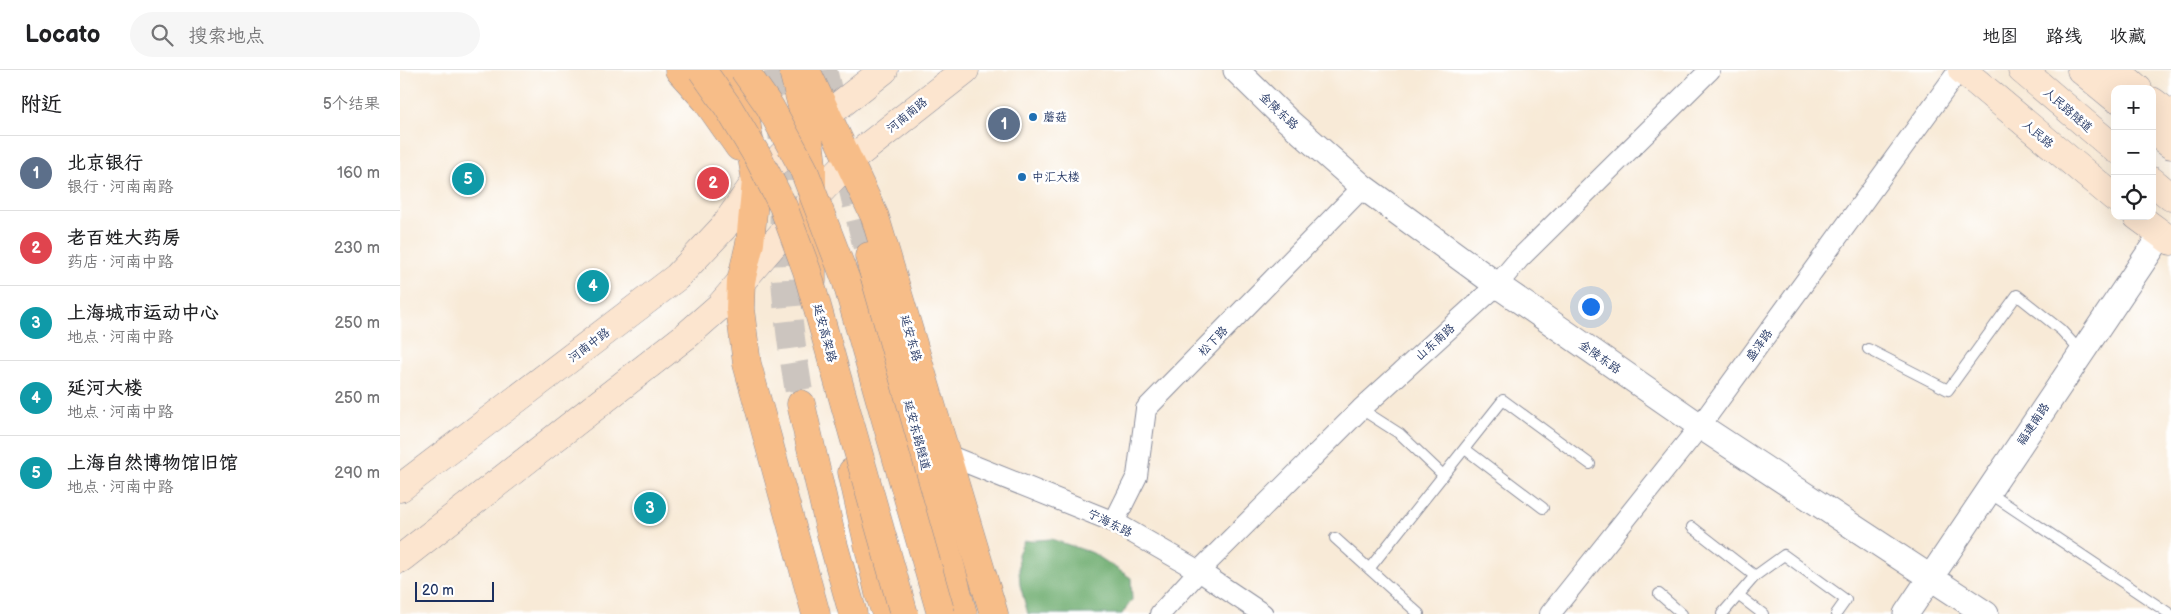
<!DOCTYPE html>
<html lang="zh">
<head>
<meta charset="utf-8">
<style>
	body { margin:0; font-family:"Balsamiq Sans","LXGW WenKai TC",sans-serif; background:#f6f6f6; color:#202124 }
	.controls { position:absolute; right:15px; top:15px; display:grid; overflow:hidden; border-radius:10px; box-shadow:0 5px 20px #0002 }
	.controls button { width:45px; height:45px; display:grid; place-items:center; padding:0; border:0; border-bottom:1px solid #e0e0e0; background:#fff; color:#202124; font:25px sans-serif }
	.scale { position:absolute; left:15px; bottom:12px; width:79px; box-sizing:border-box; padding-left:5px; border:2px solid #1b2f5e; border-top:0; font-size:14px; line-height:18px; white-space:nowrap; color:#1b2f5e; -webkit-text-stroke:4px #fff; paint-order:stroke }
	.you { position:absolute; left:1190px; top:236px; width:18px; height:18px; margin:-12px; border:4px solid #fff; border-radius:50%; background:#1a73e8; box-shadow:0 0 0 8px #1a73e833 }
	.badge { display:grid; place-items:center; width:32px; height:32px; border-radius:50%; background:#1f6fb2; color:#fff; font-size:16px; font-weight:700 }
	.pin { position:absolute; translate:-50% -50%; border:2px solid #fff; box-shadow:0 1px 5px #0006 }
	.list { margin:0; padding:0; list-style:none }
	h2 { display:flex; justify-content:space-between; align-items:center; height:65px; margin:0; padding:0 20px; font-size:21px }
	h2 small { font-size:16px; font-weight:400; color:#757577 }
	.list li { display:grid; grid-template-columns:32px 1fr auto; gap:15px; align-items:center; box-sizing:border-box; height:75px; padding:0 20px; border-top:1px solid #e0e0e0 }
	.list b { display:block; font-size:19px; white-space:nowrap }
	.list p { margin:0; font-size:16px; white-space:nowrap; color:#757577 }
	.list em { font-size:16px; font-style:normal; color:#757577 }
	.icon { flex:none; width:28px; height:28px; fill:none; stroke:currentColor; stroke-width:2; stroke-linecap:round; stroke-linejoin:round }
	.map { position:relative; flex:none; width:1771px; height:544px; overflow:hidden }
	header { display:flex; align-items:center; gap:30px; box-sizing:border-box; height:70px; padding:0 25px; background:#fff; border-bottom:1px solid #e0e0e0 }
	header strong { font-size:24px }
	nav { display:flex; gap:28px; margin-inline-start:auto; font-size:18px }
	.search { width:350px; height:45px; background:#f6f6f6; display:flex; align-items:center; gap:12px; box-sizing:border-box; padding:0 18px; border-radius:28px; color:#757577; font-size:19px }
	main { display:flex }
	aside { flex:1; background:#fff }
	.map>svg:first-child { display:block }
	.forest { fill:#6dac6e; stroke:#446e66 }
	.lines { fill:none; stroke-linecap:round; stroke-linejoin:round }
	.trunk-tunnel { stroke:#ccc5bf; stroke-width:28; stroke-dasharray:28 14; stroke-linecap:butt }
	.service-casing { stroke:#8a8c9a; stroke-width:12 }
	.minor-casing { stroke:#8a8c9a; stroke-width:22 }
	.tertiary-casing { stroke:#8a8c9a; stroke-width:27 }
	.secondary-casing { stroke:#8a8c9a; stroke-width:29 }
	.primary-casing { stroke:#8a8c9a; stroke-width:29 }
	.trunk-casing { stroke:#8a8c9a; stroke-width:29 }
	.service { stroke:#fff; stroke-width:10 }
	.minor { stroke:#fff; stroke-width:20 }
	.tertiary { stroke:#fff; stroke-width:25 }
	.secondary { stroke:#fce5cf; stroke-width:28 }
	.primary { stroke:#f7bd88; stroke-width:28 }
	.trunk { stroke:#f7bd88; stroke-width:28 }
	.trunk-bridge-casing { stroke:#8a8c9a; stroke-width:29; stroke-linecap:butt }
	.trunk-bridge { stroke:#f7bd88; stroke-width:28 }
	.poi-dot { fill:#1f6fb2; stroke:#fff; stroke-width:2 }
	.labels { text-anchor:middle; stroke-width:5; stroke-linejoin:round; paint-order:stroke }
	.street-label { font-size:12px; fill:#1b2f5e; stroke:#fff }
	.poi-label { font-size:12px; fill:#1b2f5e; stroke:#fff; text-anchor:start }
</style>
</head>
<body>
<header>
<strong>Locato</strong>
<div class="search"><svg class="icon" aria-label="search" viewBox="0 0 24 24"><circle cx="10" cy="10" r="6"/><path d="M15 15l6 6"/></svg>搜索地点</div>
<nav><a>地图</a><a>路线</a><a>收藏</a></nav>
</header>
<main>
<aside>
<h2>附近<small>5个结果</small></h2>
<ul class="list">
<li><span class="badge" style="background:#5c6f8a">1</span><div><b>北京银行</b><p>银行 · 河南南路</p></div><em>160 m</em></li>
<li><span class="badge" style="background:#e0444e">2</span><div><b>老百姓大药房</b><p>药店 · 河南中路</p></div><em>230 m</em></li>
<li><span class="badge" style="background:#0f9aa8">3</span><div><b>上海城市运动中心</b><p>地点 · 河南中路</p></div><em>250 m</em></li>
<li><span class="badge" style="background:#0f9aa8">4</span><div><b>延河大楼</b><p>地点 · 河南中路</p></div><em>250 m</em></li>
<li><span class="badge" style="background:#0f9aa8">5</span><div><b>上海自然博物馆旧馆</b><p>地点 · 河南中路</p></div><em>290 m</em></li>
</ul>
</aside>
<div class="map">
<svg width="1771" height="544" viewBox="0 0 1771 544">
	<rect width="100%" height="100%" fill="#fff"/>
	<filter id="ink" filterUnits="userSpaceOnUse"><feTurbulence type="fractalNoise" baseFrequency=".02" numOctaves="2"/><feDisplacementMap in="SourceGraphic" scale="10" xChannelSelector="R" yChannelSelector="G"/><feConvolveMatrix kernelMatrix="1 2 1 2 8 2 1 2 1" color-interpolation-filters="sRGB"/></filter>
	<filter id="wash" filterUnits="userSpaceOnUse"><feTurbulence type="fractalNoise" baseFrequency=".0096" numOctaves="4" result="noise"/><feDisplacementMap in="SourceGraphic" scale="20" xChannelSelector="R" yChannelSelector="G"/><feGaussianBlur stdDeviation="1.12" result="paint"/><feColorMatrix in="noise" values="0 0 0 0 0 0 0 0 0 0 0 0 0 0 0 0 0 1.4 0 .05"/><feComposite in="paint" operator="in"/></filter>
	<g filter="url(#wash)">
		<rect width="100%" height="100%" fill="#f8ead7"/>
		<!-- forest -->
		<path class="forest" d="M651 469 693 483 731 508 732 530 722 544H628L620 515 618 484 624 471Z"/>
	</g>
	<g filter="url(#ink)">
		<g class="lines">
			<!-- trunk-tunnel -->
			<path class="trunk-tunnel" d="M372 0C389 62 382 127 384 190 386 239 393 287 401 334
				M423 0 434 44
				M450 108 469 186"/>
			<!-- service casing -->
			<g class="service-casing">
				<path id="service" d="M1468 279 1548 320 1617 225 1661 260 1681 282
					M961 339 1000 364 1043 405
					M1065 379 1143 438
					M1588 422 1770 544
					M1292 457 1355 506 1322 544
					M935 468 1019 544
					M969 499 1103 330 1190 394
					M1355 506 1384 485 1446 530 1436 544
					M1259 524 1282 544
					M1338 525 1363 544"/>
			</g>
			<!-- minor casing -->
			<g class="minor-casing">
				<path id="minor" d="M545 384 714 452 799 501 863 544
					M714 452 737 406 746 339 963 117
					M760 544 799 501 961 339 1097 215 1119 189 1310 0
					M1150 544 1300 356 1559 0"/>
			</g>
			<!-- tertiary casing -->
			<g class="tertiary-casing">
				<path id="tertiary" d="M836 0 886 49 963 117 1097 215 1300 356 1586 544
					M1506 544 1761 165"/>
			</g>
			<!-- secondary casing -->
			<g class="secondary-casing">
				<path id="secondary" d="M1562 0 1715 128
					M1622 0 1715 79
					M1681 0 1715 28
					M1716 0 1738 19
					M1752 31 1771 45
					M1752 60 1771 75
					M1752 111 1771 127
					M1737 146 1771 171
					M0 418 277 207 323 158 356 111 408 60 484 0
					M0 489 287 265 320 236 411 131 449 91 565 0"/>
			</g>
			<!-- primary casing -->
			<g class="primary-casing">
				<path id="primary" d="M279 0 306 30 339 77
					M325 0 346 51 356 111 350 173 341 211 340 239 347 294 416 544
					M406 0 475 147 594 544
					M393 1 408 60 412 95V211
					M452 402 479 523 486 544"/>
			</g>
			<!-- trunk casing -->
			<g class="trunk-casing">
				<path id="trunk" d="M469 186 563 544
					M401 334 432 469 453 544"/>
			</g>
			<!-- service -->
			<use href="#service" class="service"/>
			<!-- minor -->
			<use href="#minor" class="minor"/>
			<!-- tertiary -->
			<use href="#tertiary" class="tertiary"/>
			<!-- secondary -->
			<use href="#secondary" class="secondary"/>
			<!-- primary -->
			<use href="#primary" class="primary"/>
			<!-- trunk -->
			<use href="#trunk" class="trunk"/>
			<!-- trunk-bridge casing -->
			<g class="trunk-bridge-casing">
				<path id="trunk-bridge" d="M302 0 328 37 358 87 383 136 407 201 504 544
					M344 0 370 37 403 98 446 210 541 544"/>
			</g>
			<!-- trunk-bridge -->
			<use href="#trunk-bridge" class="trunk-bridge"/>
		</g>
	</g>
	<!-- markers -->
	<g class="poi-dot">
		<circle cx="633" cy="47" r="5"/>
		<circle cx="622" cy="107" r="5"/>
	</g>
	<g class="labels">
		<!-- street labels -->
		<g class="street-label">
			<text transform="translate(1668 40) rotate(41)" y="4">人民路隧道</text>
			<text transform="translate(879 41) rotate(43)" y="4">金陵东路</text>
			<text transform="translate(507 45) rotate(-39)" y="4">河南南路</text>
			<text transform="translate(1638 64) rotate(40)" y="4">人民路</text>
			<text transform="translate(425 263) rotate(75)" y="4">延安高架路</text>
			<text transform="translate(511 268) rotate(74)" y="4">延安东路</text>
			<text transform="translate(813 271) rotate(-46)" y="4">松下路</text>
			<text transform="translate(1035 272) rotate(-42)" y="4">山东南路</text>
			<text transform="translate(189 275) rotate(-37)" y="4">河南中路</text>
			<text transform="translate(1359 275) rotate(-54)" y="4">盛泽路</text>
			<text transform="translate(1200 287) rotate(35)" y="4">金陵东路</text>
			<text transform="translate(1633 354) rotate(-56)" y="4">福建南路</text>
			<text transform="translate(517 365) rotate(75)" y="4">延安东路隧道</text>
			<text transform="translate(710 453) rotate(26)" y="4">宁海东路</text>
		</g>
		<!-- poi labels -->
		<g class="poi-label">
			<text x="643" y="51">蘑菇</text>
			<text x="632" y="111">中汇大楼</text>
		</g>
	</g>
</svg>
<div class="controls">
<button>+</button>
<button>−</button>
<button><svg class="icon" aria-label="locate" viewBox="0 0 24 24"><circle cx="12" cy="12" r="6"/><path d="M12 2v4M12 18v4M2 12h4M18 12h4"/></svg></button>
</div>
<div class="scale">20 m</div>
<div class="you"></div>
<div class="pin badge" style="left:604px;top:54px;background:#5c6f8a">1</div>
<div class="pin badge" style="left:313px;top:113px;background:#e0444e">2</div>
<div class="pin badge" style="left:250px;top:438px;background:#0f9aa8">3</div>
<div class="pin badge" style="left:193px;top:216px;background:#0f9aa8">4</div>
<div class="pin badge" style="left:68px;top:109px;background:#0f9aa8">5</div>
</div>
</main>
</body>
</html>
